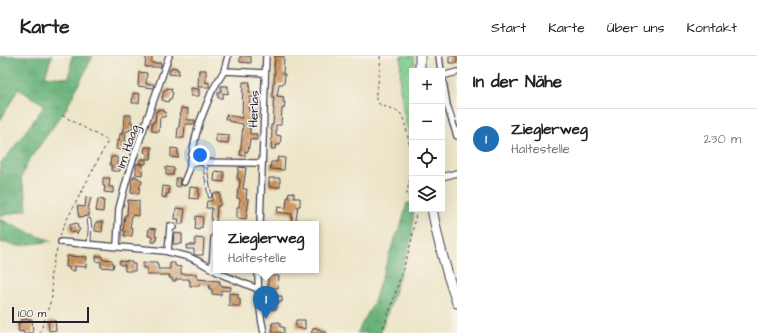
<!DOCTYPE html>
<html lang="de">
<head>
<meta charset="utf-8">
<style>
	body { margin:0; font-family:"Architects Daughter",sans-serif; background:#f6f6f6; color:#222 }
	.controls { position:absolute; right:12px; top:12px; display:grid; overflow:hidden; border-radius:0px; box-shadow:0 4px 16px #0002 }
	.controls button { width:36px; height:36px; display:grid; place-items:center; padding:0; border:0; border-bottom:1px solid #e0e0e0; background:#fff; color:#222; font:20px sans-serif }
	.scale { position:absolute; left:12px; bottom:10px; width:77px; box-sizing:border-box; padding-left:4px; border:2px solid #22223b; border-top:0; font-size:11px; line-height:14px; white-space:nowrap; color:#22223b; -webkit-text-stroke:3px #f7f3e8; paint-order:stroke }
	.you { position:absolute; left:200px; top:99px; width:14px; height:14px; margin:-10px; border:3px solid #fff; border-radius:50%; background:#1a73e8; box-shadow:0 0 0 6px #1a73e833 }
	.badge { display:grid; place-items:center; width:26px; height:26px; border-radius:50%; background:#1f6fb2; color:#fff; font-size:13px; font-weight:700 }
	.pin { position:absolute; translate:-50% -33px; filter:drop-shadow(0 1px 2px #0008) }
	.pin::after { content:''; position:absolute; top:21px; width:14px; height:12px; background:inherit; clip-path:polygon(0 0,100% 0,50% 100%) }
	.popup { position:absolute; left:213px; top:165px; width:106px; height:52px; box-sizing:border-box; display:grid; place-content:center; border-radius:0px; background:#fff; filter:drop-shadow(0 1px 3px #0005); font-size:13px; white-space:nowrap; color:#767676 }
	.popup b { font-size:15px; color:#222 }
	.popup::after { content:''; position:absolute; left:50%; top:100%; margin-left:-8px; border:8px solid transparent; border-top-color:#fff }
	.list { margin:0; padding:0; list-style:none }
	h2 { display:flex; justify-content:space-between; align-items:center; height:52px; margin:0; padding:0 16px; font-size:17px }
	h2 small { font-size:13px; font-weight:400; color:#767676 }
	.list li { display:grid; grid-template-columns:26px 1fr auto; gap:12px; align-items:center; box-sizing:border-box; height:60px; padding:0 16px; border-top:1px solid #e0e0e0 }
	.list b { display:block; font-size:15px; white-space:nowrap }
	.list p { margin:0; font-size:13px; white-space:nowrap; color:#767676 }
	.list em { font-size:13px; font-style:normal; color:#767676 }
	.icon { flex:none; width:22px; height:22px; fill:none; stroke:currentColor; stroke-width:2; stroke-linecap:round; stroke-linejoin:round }
	.map { position:relative; flex:none; width:457px; height:277px; overflow:hidden }
	header { display:flex; align-items:center; gap:24px; box-sizing:border-box; height:56px; padding:0 20px; background:#fff; border-bottom:1px solid #e0e0e0 }
	header strong { font-size:19px }
	nav { display:flex; gap:22px; margin-inline-start:auto; font-size:14px }
	main { display:flex }
	aside { flex:1; background:#fff }
	.map>svg:first-child { display:block }
	.grass { fill:url(#grass-dots); stroke:#527a66 }
	.forest { fill:url(#forest-crowns); stroke:#466a5a }
	.building { fill:url(#building-cross-hatch) }
	.lines { fill:none; stroke-linecap:round; stroke-linejoin:round }
	.lane-casing { stroke:#403f50; stroke-width:4.5 }
	.street-casing { stroke:#403f50; stroke-width:8 }
	.primary-casing { stroke:#403f50; stroke-width:11 }
	.path { stroke:#403f50; stroke-width:1; stroke-dasharray:3 3; stroke-linecap:butt }
	.lane { stroke:#fff; stroke-width:2.5 }
	.street { stroke:#fff; stroke-width:5.5 }
	.primary { stroke:#fff; stroke-width:9 }
	.labels { text-anchor:middle; stroke-width:3; stroke-linejoin:round; paint-order:stroke }
	.street-label { font-size:13px; fill:#22223b; stroke:#f7f3e8 }
</style>
</head>
<body>
<header>
<strong>Karte</strong>
<nav><a>Start</a><a>Karte</a><a>Über uns</a><a>Kontakt</a></nav>
</header>
<main>
<div class="map">
<svg width="457" height="277" viewBox="0 0 457 277">
	<defs>
		<pattern id="grass-dots" width="8" height="8" patternUnits="userSpaceOnUse"><rect width="8" height="8" fill="#83d190"/><path d="M2 2h.1M6 6h.1" fill="none" stroke="#71b37d" stroke-width="1.8" stroke-linecap="round"/></pattern>
		<pattern id="forest-crowns" width="20" height="18" patternUnits="userSpaceOnUse"><rect width="20" height="18" fill="#6ab37a"/><path d="M2 6a3 3 0 1 1 6 0M12 15a3 3 0 1 1 6 0" fill="none" stroke="#579165"/></pattern>
		<pattern id="building-cross-hatch" width="8" height="8" patternUnits="userSpaceOnUse"><rect width="8" height="8" fill="#d1975f"/><path d="M0 0l8 8M0 8l8-8" fill="none" stroke="#a97b50"/></pattern>
	</defs>
	<rect width="100%" height="100%" fill="#f7f3e8"/>
	<filter id="ink" filterUnits="userSpaceOnUse"><feTurbulence type="fractalNoise" baseFrequency=".025" numOctaves="2"/><feDisplacementMap in="SourceGraphic" scale="8" xChannelSelector="R" yChannelSelector="G"/><feConvolveMatrix kernelMatrix="1 2 1 2 8 2 1 2 1" color-interpolation-filters="sRGB"/></filter>
	<filter id="wash" filterUnits="userSpaceOnUse"><feTurbulence type="fractalNoise" baseFrequency=".012" numOctaves="4" result="noise"/><feDisplacementMap in="SourceGraphic" scale="16" xChannelSelector="R" yChannelSelector="G"/><feGaussianBlur stdDeviation="0.9" result="paint"/><feColorMatrix in="noise" values="0 0 0 0 0 0 0 0 0 0 0 0 0 0 0 0 0 1.4 0 .05"/><feComposite in="paint" operator="in"/></filter>
	<g filter="url(#wash)">
		<rect width="100%" height="100%" fill="#ede5c8"/>
		<!-- grass -->
		<path class="grass" d="M401 0H414L415 15H412V94L404 58 400 31Z"/>
		<!-- forest -->
		<path class="forest" d="M0 0H52L45 20 69 22 72 0H93L66 53 27 107 21 123 26 139 27 154 0 160V107L6 102 45 49 18 33 0 65Z
			M407 147H412V153H414L412 181 385 265 380 277H357L373 248 393 187 402 166Z
			M0 163 27 176 52 185 19 190 0 186Z"/>
		<g id="blocks">
			<!-- building -->
			<path class="building" d="M146 0H152V7H161V11H145Z
				M240 0H251V7L240 6Z
				M275 0H284L283 18H285L284 28H279L277 40 284 41 283 46H285L284 53 282 52 281 69H276V79L281 80 280 89H276L275 93H271L272 74H271V69H273L274 52H273L274 41H272L273 27H274L275 14H274Z
				M449 0H457V7H449Z
				M172 11 177 12V14H179L178 19 169 18 170 13H171Z
				M199 14H206V27L209 26V31H198Z
				M139 16 147 17 146 28H154L153 32 138 30Z
				M243 26H250L249 36 258 37V41H250L249 55H258V62H250V78H257V84L250 83 248 96 245 95V100L240 99 242 81 243 68 228 65 229 64 225 63 226 59 242 62Z
				M221 30H228V38L223 37V42H218V36H221Z
				M167 32 172 33 171 36 173 37 171 43H169L168 46 162 44 164 34H166Z
				M191 32 199 33V40H191Z
				M133 37 140 38 139 47H132Z
				M181 52 188 53 187 64H195V68H185L184 82H177L178 71H179Z
				M158 53 164 54V56H166L165 61H160L159 76 152 75V66H155L156 55H158Z
				M125 59H131V67H133L132 74 130 73 129 75H126L125 88 127 89V95L116 93 117 85H119L120 78H122L123 72 124 73Z
				M216 78 229 79 228 87 216 86Z
				M145 91H152L151 103H147V97L144 96Z
				M171 92 178 93V102L171 101Z
				M111 101H117V109H119L118 110 120 111V115H112V109H110Z
				M278 101 285 102 284 114 270 113 271 106H277Z
				M140 103H146V108H139Z
				M136 108H143L142 119 136 118Z
				M166 111 174 112 173 119H166Z
				M239 111 246 112 243 133H247L246 143H249L246 163 237 162V151H239L240 143 237 142 238 132H239L240 124H239V123L237 122Z
				M215 115 224 116V126L214 125Z
				M134 119 142 125V127L140 129 139 138 131 137 132 122H134Z
				M103 122H110L109 131H113V137L104 136 105 130H103Z
				M176 122H180V131L176 130Z
				M269 122H280V131H269Z
				M163 130 169 131V138H166V142L162 141Z
				M190 131 199 132 198 143 189 142Z
				M289 136 294 137V142H300V150H298L296 164 311 165V168H291L292 158 277 156 278 151 286 152 287 142H288Z
				M213 137H220V150H217L216 167 211 166 212 152H206L207 145H212Z
				M86 141 91 142 88 153 89 160 79 161 77 150 85 151Z
				M98 143 104 144 103 156 96 155Z
				M128 144 139 145V160L132 159 130 172 133 173 132 180H124L125 175H123L125 159H127Z
				M176 152 185 153 183 168H178L179 163H175Z
				M196 160 203 161 202 172 200 171 199 174 195 173Z
				M96 166H103L102 176 95 175Z
				M77 167 78 172 80 173 77 178 75 176 71 177 69 169Z
				M149 172 156 173 155 180H157L156 186H152V180H148Z
				M174 177 182 178V188H173Z
				M195 182 204 183 203 199H194V193H186L187 189H195Z
				M67 200 87 201 86 211 75 210V215L69 214V211H66Z
				M96 200H102V203L112 204V207H114L113 212 101 211V206L96 205Z
				M120 205 132 206V208H135V215H125V209H120Z
				M148 206H157V208H158V213H170V207H175V210L181 211V218H197V223L220 225 219 229H222V230L231 231 230 235 221 234V239L212 238V233H209L210 229 199 228V230H190V225H189V223H176V225H172V222H169L170 219H147V212H143V207H148Z
				M268 220H279L278 232H268Z
				M229 237 238 238V242L240 243V250H229Z
				M269 240H282V246H277V253H269Z
				M32 263 33 277H23V275L19 276 18 267H21V264Z
				M55 264 56 274 49 275 48 265Z
				M296 264H305V273L296 272Z
				M280 266V271H284V277H272V267Z
				M314 271 327 277H311Z"/>
		</g>
	</g>
	<g filter="url(#ink)">
		<use href="#blocks" fill-opacity="0" stroke="#403f50" stroke-width="1"/>
		<g class="lines">
			<!-- lane casing -->
			<g class="lane-casing">
				<path id="lane" d="M204 106 210 140
					M89 187 90 172 89 164"/>
			</g>
			<!-- street casing -->
			<g class="street-casing">
				<path id="street" d="M439 0 441 15
					M224 15 265 17
					M442 19 447 49 457 80
					M442 20 457 16
					M190 106 262 107
					M442 121 457 117
					M184 126 189 114 196 79 200 65 212 35 224 15 228 0
					M260 168 266 0
					M61 186 165 195 189 201 200 206 223 219 258 233
					M117 190 119 152 130 112 169 0
					M168 196 170 170 173 171
					M212 213 214 182
					M258 214C258 235 259 256 264 277"/>
			</g>
			<!-- primary casing -->
			<g class="primary-casing">
				<path id="primary" d="M420 0V15
					M432 153C438 185 446 216 457 247"/>
			</g>
			<!-- path -->
			<path class="path" d="M380 0C381 9 379 19 378 28 377 32 375 38 376 43 378 53 395 50 401 58 406 66 410 93 412 103
				M412 112 407 136V141L411 142 412 141
				M60 180 63 171 108 85 60 58
				M40 277 52 241V232L50 222 56 196 58 191
				M381 277C388 260 394 242 399 225 407 201 415 178 416 153"/>
			<!-- lane -->
			<use href="#lane" class="lane"/>
			<!-- street -->
			<use href="#street" class="street"/>
			<!-- primary -->
			<use href="#primary" class="primary"/>
		</g>
	</g>
	<g class="labels">
		<!-- street labels -->
		<g class="street-label">
			<text transform="translate(253 53) rotate(-88)" y="5">Herlas</text>
			<text transform="translate(127 90) rotate(-71)" y="5">Im Haag</text>
		</g>
	</g>
</svg>
<div class="controls">
<button>+</button>
<button>−</button>
<button><svg class="icon" aria-label="locate" viewBox="0 0 24 24"><circle cx="12" cy="12" r="6"/><path d="M12 2v4M12 18v4M2 12h4M18 12h4"/></svg></button>
<button><svg class="icon" aria-label="layers" viewBox="0 0 24 24"><path d="M12 4l9 5-9 5-9-5zM3 14l9 5 9-5"/></svg></button>
</div>
<div class="scale">100 m</div>
<div class="you"></div>
<div class="pin badge" style="left:266px;top:263px">1</div>
<div class="popup"><b>Zieglerweg</b>Haltestelle</div>
</div>
<aside>
<h2>In der Nähe<small></small></h2>
<ul class="list">
<li><span class="badge">1</span><div><b>Zieglerweg</b><p>Haltestelle</p></div><em>230 m</em></li>
</ul>
</aside>
</main>
</body>
</html>
